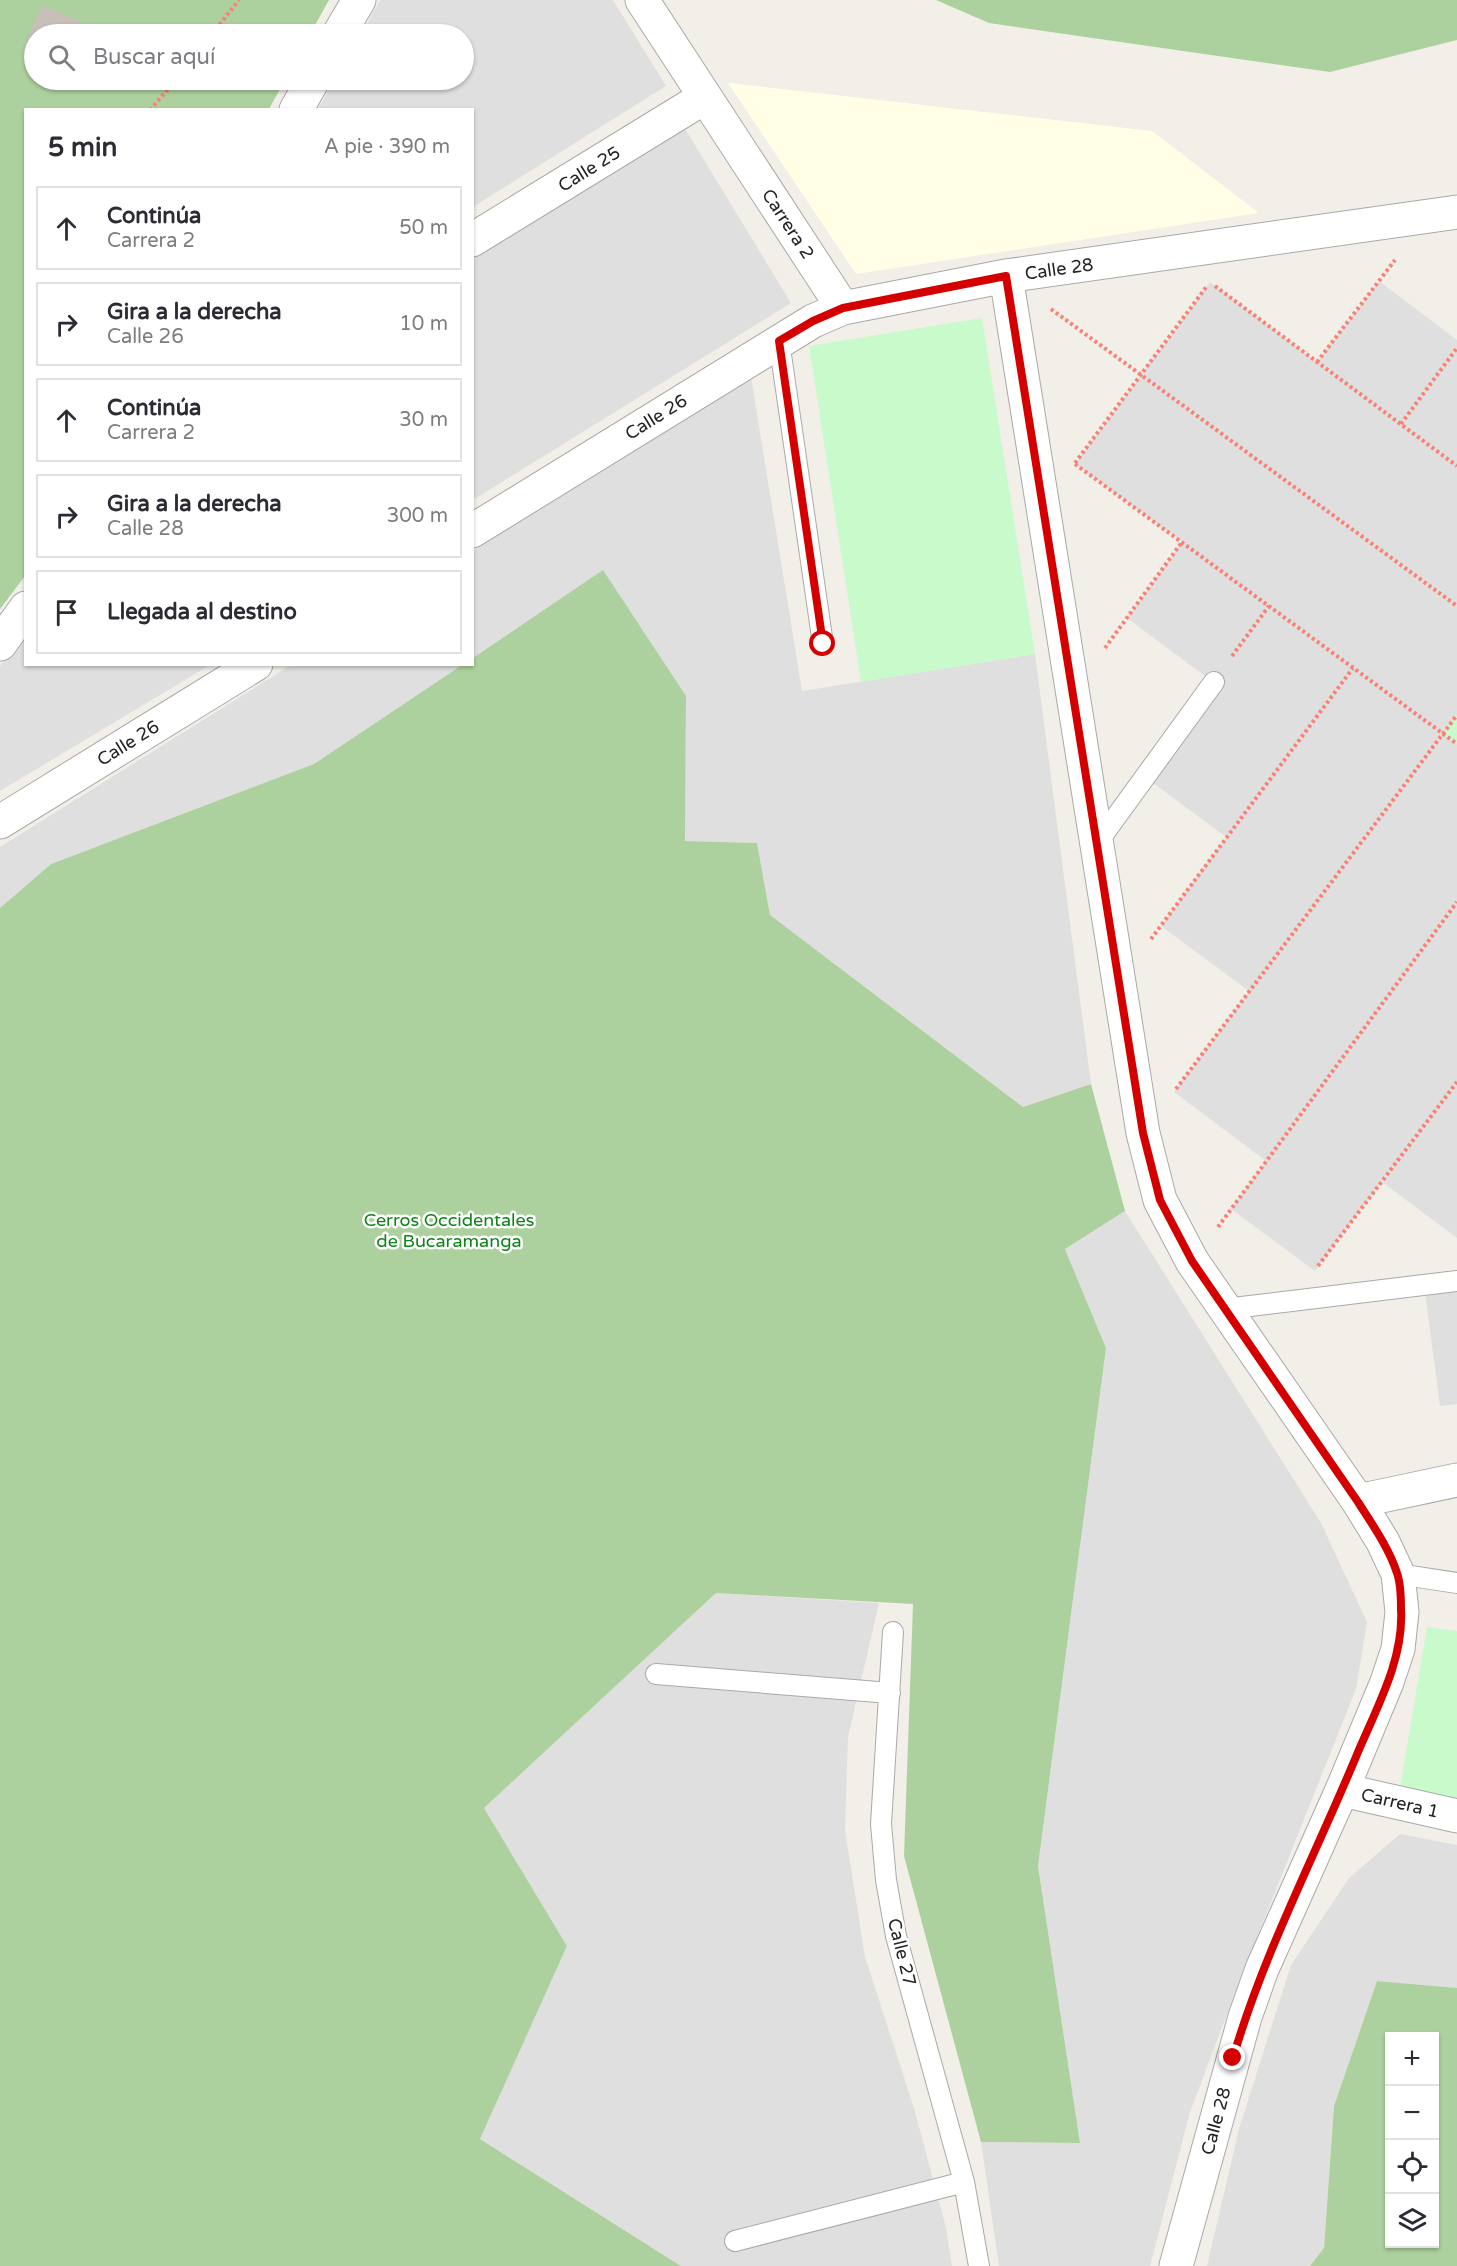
<!DOCTYPE html>
<html lang="es">
<head>
<meta charset="utf-8">
<style>
	body { margin:0; font-family:"Varela Round",sans-serif; background:#f2f2f3; color:#2b2b33 }
	.controls { position:absolute; right:18px; bottom:18px; display:grid; overflow:hidden; border-radius:0px; box-shadow:0 2px 4px #0004 }
	.controls button { width:54px; height:54px; display:grid; place-items:center; padding:0; border:0; border-bottom:2px solid #e1e1e2; background:#fff; color:#2b2b33; font:30px sans-serif }
	.stop { position:absolute; width:18px; height:18px; margin:-14px; border:4px solid #d40000; border-radius:50%; background:#fff }
	.stop.end { background:#d40000; border-color:#fff; box-shadow:0 2px 6px #0008 }
	.list { margin:0; padding:0; list-style:none }
	h2 { display:flex; justify-content:space-between; align-items:center; height:78px; margin:0; padding:0 24px; font-size:26px }
	h2 small { font-size:20px; font-weight:400; color:#7c7c81 }
	.list li { display:grid; grid-template-columns:39px 1fr auto; gap:18px; align-items:center; box-sizing:border-box; height:84px; margin:0 12px 12px; padding:0 12px; border:2px solid #e1e1e2; border-radius:0px }
	.list b { display:block; font-size:22px; white-space:nowrap }
	.list p { margin:0; font-size:20px; white-space:nowrap; color:#7c7c81 }
	.list em { font-size:20px; font-style:normal; color:#7c7c81 }
	.icon { flex:none; width:33px; height:33px; fill:none; stroke:currentColor; stroke-width:2; stroke-linecap:round; stroke-linejoin:round }
	.map { position:relative; flex:none; width:1457px; height:2266px; overflow:hidden }
	.search { position:absolute; background:#fff; box-shadow:0 2px 4px #0004; left:24px; top:24px; width:450px; height:66px; display:flex; align-items:center; gap:15px; box-sizing:border-box; padding:0 21px; border-radius:33px; color:#7c7c81; font-size:22px }
	.panel { position:absolute; background:#fff; box-shadow:0 2px 4px #0004; left:24px; top:108px; width:450px; height:558px; border-radius:0px }
	.map>svg:first-child { display:block }
	.residential { fill:#e0dfdf }
	.education { fill:#ffffe5 }
	.forest { fill:#add19e; fill-rule:evenodd }
	.park { fill:#c8facc }
	.building { fill:#c7bfb8 }
	.lines { fill:none; stroke-linecap:round; stroke-linejoin:round }
	.service-casing { stroke:#a9a9a9; stroke-width:22 }
	.minor-casing { stroke:#a9a9a9; stroke-width:35 }
	.tertiary-casing { stroke:#a9a9a9; stroke-width:35 }
	.path { stroke:#fa8072; stroke-width:4; stroke-dasharray:3 3; stroke-linecap:butt }
	.service { stroke:#fff; stroke-width:20 }
	.minor { stroke:#fff; stroke-width:33 }
	.tertiary { stroke:#fff; stroke-width:33 }
	.route { stroke:#d40000; stroke-width:8 }
	.labels { text-anchor:middle; stroke-width:5; stroke-linejoin:round; paint-order:stroke }
	.street-label { font-size:18px; fill:#222; stroke:#fff }
	.park-label { font-size:18px; fill:#0c8416; stroke:#fff }
</style>
</head>
<body>
<div class="map">
<svg width="1457" height="2266" viewBox="0 0 1457 2266">
	<rect width="100%" height="100%" fill="#f2efe9"/>
	<!-- residential -->
	<path class="residential" d="M380 0H613L666 86 473 207 472 110 318 109 335 80H464V34H361Z
		M684 127 791 303 473 500V258Z
		M1379 281 1457 340V1238L1382 1182 1315 1271 1231 1209 1266 1161 1174 1092 1249 991 1161 926 1226 837 1145 777 1213 682 1127 618 1182 542 1075 464 1210 282 1317 362Z
		M751 377 802 691 1035 654 1091 1084 1023 1107 770 915 757 843 685 841 686 696 473 658V551Z
		M25 633 26 664 210 665 0 791V666Z
		M291 665H462L314 764 51 864 0 908V847Z
		M1125 1211 1321 1523 1367 1622 1356 1689 1238 1985 1190 2112 1150 2266H999L981 2142 1080 2143 1038 1866 1106 1348 1065 1249Z
		M1457 1281V1404L1440 1406 1424 1285Z
		M716 1593 879 1603 848 1737 845 1830 865 1957 914 2108 946 2228 952 2266H681L480 2139 567 1946 484 1808Z
		M1400 1834 1457 1845V1988L1377 1981 1334 2106 1324 2248 1310 2266H1207L1239 2129 1291 1965 1349 1878Z"/>
	<!-- education -->
	<path class="education" d="M728 83 1152 131 1259 213 856 274Z"/>
	<!-- forest -->
	<path class="forest" d="M0 0H329L310 34H34V80H285L269 109 26 110 25 576 0 609Z
		M936 0H1457V40L1330 72 989 23Z
		M603 570 686 696 685 841 757 843 770 915 1023 1107 1091 1084 1125 1211 1065 1249 1106 1348 1038 1866 1080 2143 981 2142 904 1856 913 1604 716 1593 484 1808 567 1946 480 2139 681 2266H0V908L51 864 314 764 462 665 472 664 473 658Z
		M1377 1981 1457 1988V2266H1310L1324 2248 1334 2106ZM1434 2036V2244H1390V2036Z"/>
	<!-- park -->
	<path class="park" d="M982 318 1035 654 861 682 809 346Z
		M1457 715V744L1443 734Z
		M1427 1627 1457 1631V1803L1399 1794Z"/>
	<!-- building -->
	<path class="building" d="M42 5 108 34H34V50L24 46Z"/>
	<g class="lines">
		<!-- service casing -->
		<g class="service-casing">
			<path id="service" d="M779 341 823 644
				M1097 843 1214 682
				M1225 1309 1457 1281
				M1398 1574 1457 1583
				M893 1632 881 1824 886 1880 896 1936 964 2182 979 2266
				M656 1674 890 1693
				M735 2241 964 2182"/>
		</g>
		<!-- minor casing -->
		<g class="minor-casing">
			<path id="minor" d="M642 0 843 308
				M339 34 359 0
				M296 110 313 80
				M472 240 705 97
				M472 531 813 321 843 308 1006 276
				M0 644 26 608
				M0 822 256 664
				M1358 1501 1457 1480
				M1342 1790 1457 1816"/>
		</g>
		<!-- tertiary casing -->
		<g class="tertiary-casing">
			<path id="tertiary" d="M1176 2266 1245 2017 1262 1969 1342 1790 1387 1682 1398 1649 1402 1612 1398 1574 1383 1542 1358 1501 1192 1261 1160 1200 1143 1133 1006 276 1457 212"/>
		</g>
		<!-- path -->
		<path class="path" d="M212 34 239 0
			M150 110 176 80
			M1215 286 1457 466
			M1051 309 1457 606
			M1317 362 1395 260
			M1401 424 1457 348
			M1075 463 1207 286
			M1075 464 1457 744
			M1105 648 1182 542
			M1232 656 1269 606
			M1151 939 1353 668
			M1176 1089 1457 715
			M1218 1227 1457 902
			M1318 1266 1457 1082"/>
		<!-- service -->
		<use href="#service" class="service"/>
		<!-- minor -->
		<use href="#minor" class="minor"/>
		<!-- tertiary -->
		<use href="#tertiary" class="tertiary"/>
	</g>
	<g class="lines">
		<!-- route -->
		<path class="route" d="M823 644 779 341 813 321 843 308 1006 276 1143 1133 1160 1200 1192 1261 1358 1502C1372 1524 1389 1548 1397 1573 1401 1584 1401 1598 1401 1609 1404 1659 1377 1707 1358 1752 1316 1854 1264 1952 1233 2058"/>
	</g>
	<g class="labels">
		<!-- street labels -->
		<g class="street-label">
			<text transform="translate(589 169) rotate(-32)" y="6">Calle 25</text>
			<text transform="translate(788 224) rotate(57)" y="6">Carrera 2</text>
			<text transform="translate(1059 269) rotate(-8)" y="6">Calle 28</text>
			<text transform="translate(656 417) rotate(-32)" y="6">Calle 26</text>
			<text transform="translate(128 743) rotate(-32)" y="6">Calle 26</text>
			<text transform="translate(1400 1803) rotate(13)" y="6">Carrera 1</text>
			<text transform="translate(902 1952) rotate(76)" y="6">Calle 27</text>
			<text transform="translate(1216 2121) rotate(-75)" y="6">Calle 28</text>
		</g>
		<!-- park labels -->
		<g class="park-label">
			<text x="449" y="1226">Cerros Occidentales<tspan x="449" dy="21">de Bucaramanga</tspan></text>
		</g>
	</g>
</svg>
<div class="controls">
<button>+</button>
<button>−</button>
<button><svg class="icon" aria-label="locate" viewBox="0 0 24 24"><circle cx="12" cy="12" r="6"/><path d="M12 2v4M12 18v4M2 12h4M18 12h4"/></svg></button>
<button><svg class="icon" aria-label="layers" viewBox="0 0 24 24"><path d="M12 4l9 5-9 5-9-5zM3 14l9 5 9-5"/></svg></button>
</div>
<div class="stop" style="left:823px;top:644px"></div>
<div class="stop end" style="left:1233px;top:2058px"></div>
<div class="search"><svg class="icon" aria-label="search" viewBox="0 0 24 24"><circle cx="10" cy="10" r="6"/><path d="M15 15l6 6"/></svg>Buscar aquí</div>
<section class="panel">
<h2>5 min<small>A pie · 390 m</small></h2>
<ul class="list">
<li><svg class="icon" aria-label="ahead" viewBox="0 0 24 24"><path d="M12 20V5M6 11l6-6 6 6"/></svg><div><b>Continúa</b><p>Carrera 2</p></div><em>50 m</em></li>
<li><svg class="icon" aria-label="right" viewBox="0 0 24 24"><path d="M7 20v-9h11M14 6l5 5-5 5"/></svg><div><b>Gira a la derecha</b><p>Calle 26</p></div><em>10 m</em></li>
<li><svg class="icon" aria-label="ahead" viewBox="0 0 24 24"><path d="M12 20V5M6 11l6-6 6 6"/></svg><div><b>Continúa</b><p>Carrera 2</p></div><em>30 m</em></li>
<li><svg class="icon" aria-label="right" viewBox="0 0 24 24"><path d="M7 20v-9h11M14 6l5 5-5 5"/></svg><div><b>Gira a la derecha</b><p>Calle 28</p></div><em>300 m</em></li>
<li><svg class="icon" aria-label="arrive" viewBox="0 0 24 24"><path d="M6 21V4h12l-3 4 3 4H6"/></svg><div><b>Llegada al destino</b></div></li>
</ul>
</section>
</div>
</body>
</html>
